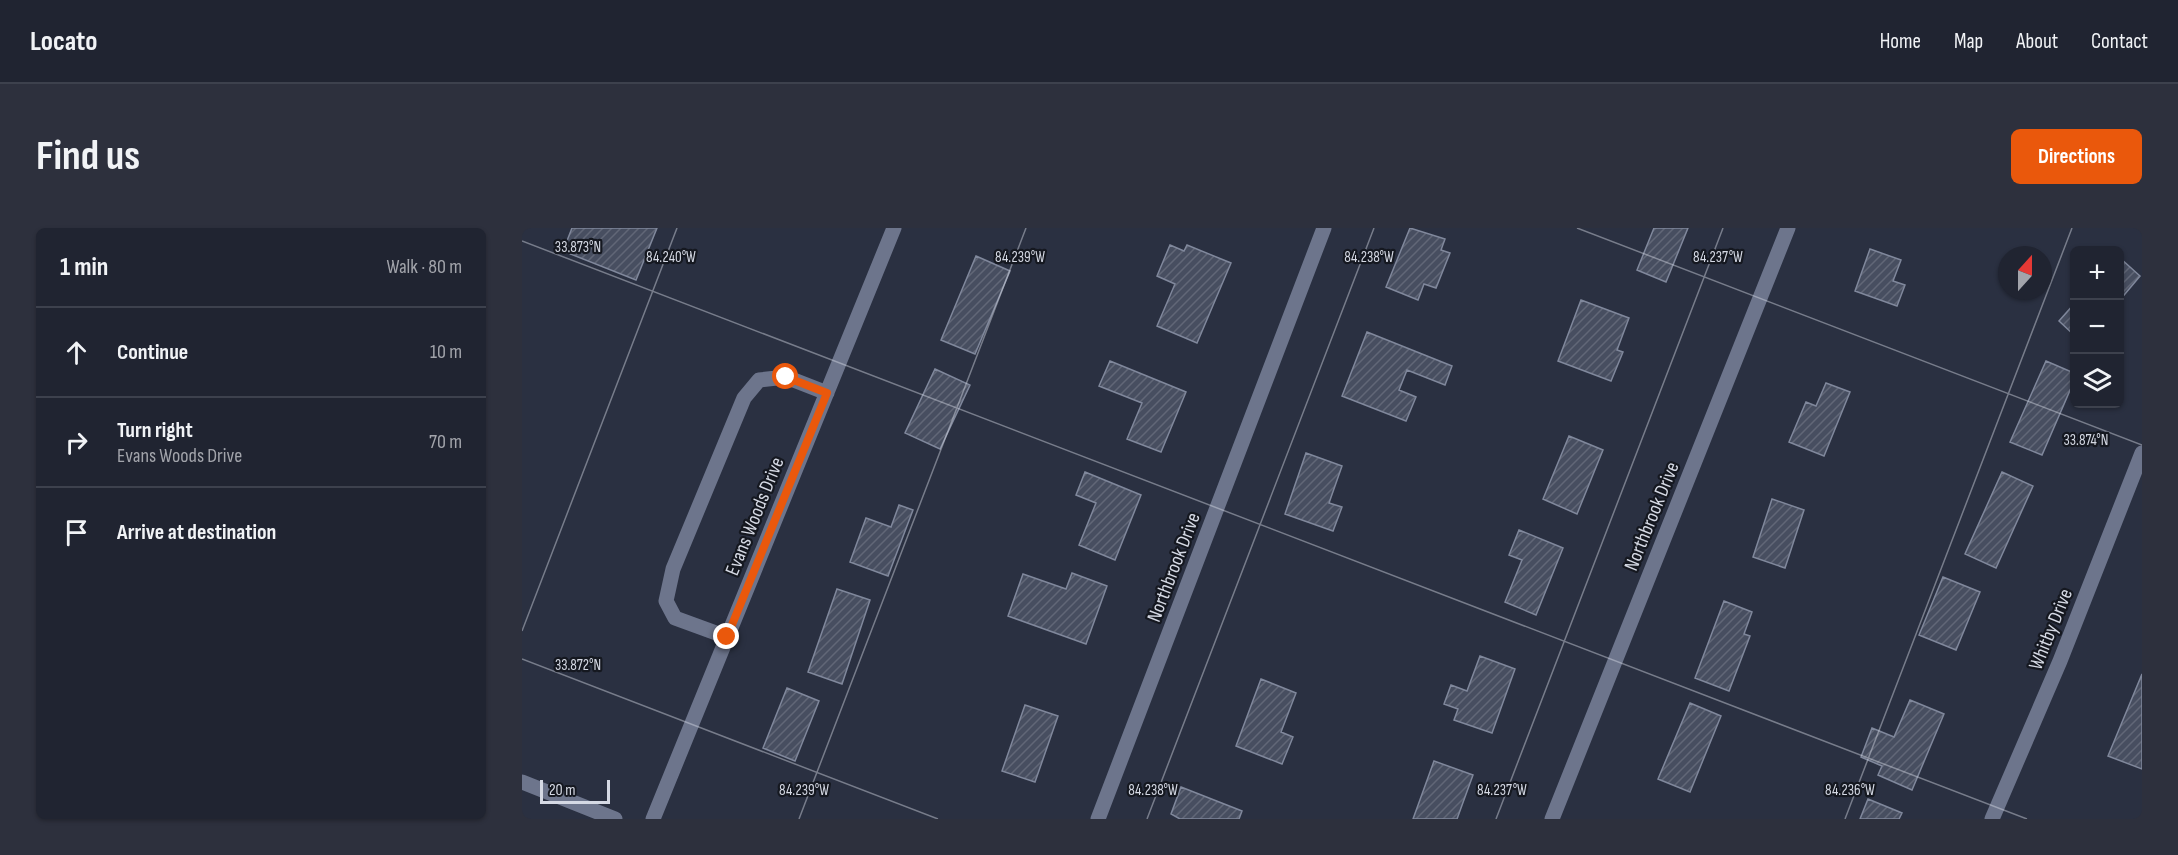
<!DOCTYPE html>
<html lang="en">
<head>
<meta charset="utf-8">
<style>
	body { margin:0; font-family:"Sofia Sans Condensed",sans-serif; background:#2d303d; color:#f1f3f6 }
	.controls { position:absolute; right:18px; top:18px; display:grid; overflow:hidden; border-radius:9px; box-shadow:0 2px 4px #0004 }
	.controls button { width:54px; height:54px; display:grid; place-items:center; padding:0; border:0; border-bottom:2px solid #3d414d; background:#202431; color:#f1f3f6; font:30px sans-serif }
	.compass { position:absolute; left:1476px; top:18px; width:54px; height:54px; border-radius:50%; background:#202431; box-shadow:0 2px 4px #0004; rotate:21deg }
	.scale { position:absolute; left:18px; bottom:15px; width:70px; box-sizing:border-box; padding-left:6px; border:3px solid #d5d9e4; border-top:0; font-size:16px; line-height:21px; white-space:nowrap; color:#d5d9e4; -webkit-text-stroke:4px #151820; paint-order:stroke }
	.stop { position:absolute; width:18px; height:18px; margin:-14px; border:4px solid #ea580c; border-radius:50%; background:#fff }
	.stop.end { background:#ea580c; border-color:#fff; box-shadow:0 2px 6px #0008 }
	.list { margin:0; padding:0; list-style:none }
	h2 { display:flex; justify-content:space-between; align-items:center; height:78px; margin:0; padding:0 24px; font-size:26px }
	h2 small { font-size:20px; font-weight:400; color:#a2a4ab }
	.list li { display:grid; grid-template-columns:39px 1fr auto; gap:18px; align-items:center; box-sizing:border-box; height:90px; padding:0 24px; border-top:2px solid #3d414d }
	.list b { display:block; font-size:22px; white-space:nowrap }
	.list p { margin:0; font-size:20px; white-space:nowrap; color:#a2a4ab }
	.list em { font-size:20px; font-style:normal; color:#a2a4ab }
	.icon { flex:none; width:33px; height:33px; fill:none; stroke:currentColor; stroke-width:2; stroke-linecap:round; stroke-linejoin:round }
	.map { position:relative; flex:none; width:1620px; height:591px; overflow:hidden; border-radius:9px }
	header { display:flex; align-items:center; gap:36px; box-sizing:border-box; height:84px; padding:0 30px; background:#202431; border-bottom:2px solid #3d414d }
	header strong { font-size:28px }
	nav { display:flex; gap:33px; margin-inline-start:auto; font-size:21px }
	.intro { display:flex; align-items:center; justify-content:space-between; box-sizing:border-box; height:144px; padding:0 36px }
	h1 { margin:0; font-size:42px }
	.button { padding:15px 27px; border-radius:9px; background:#ea580c; color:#fff; font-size:21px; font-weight:700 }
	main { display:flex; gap:36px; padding:0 36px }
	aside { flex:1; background:#202431; border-radius:9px; box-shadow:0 2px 4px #0004 }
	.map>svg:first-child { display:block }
	.building { fill:url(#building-hatch); stroke:#80889c; stroke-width:1.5 }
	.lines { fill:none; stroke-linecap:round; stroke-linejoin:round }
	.minor { stroke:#6d758c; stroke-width:15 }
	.route { stroke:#ea580c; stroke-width:8 }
	.ticks { fill:none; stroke:#d5d9e4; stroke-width:1.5; stroke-opacity:0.45 }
	.labels { text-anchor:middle; stroke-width:4.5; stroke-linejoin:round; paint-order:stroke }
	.street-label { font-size:20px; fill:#d5d9e4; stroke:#151820 }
	.ticks-label { font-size:15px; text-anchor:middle; fill:#d5d9e4; stroke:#151820; stroke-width:4.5; stroke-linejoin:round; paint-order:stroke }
</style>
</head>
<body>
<header>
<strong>Locato</strong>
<nav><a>Home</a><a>Map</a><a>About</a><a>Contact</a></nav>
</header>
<div class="intro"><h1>Find us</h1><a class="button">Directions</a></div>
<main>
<aside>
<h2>1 min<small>Walk · 80 m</small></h2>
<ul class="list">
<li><svg class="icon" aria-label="ahead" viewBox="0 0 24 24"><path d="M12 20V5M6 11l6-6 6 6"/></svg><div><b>Continue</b></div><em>10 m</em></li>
<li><svg class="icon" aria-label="right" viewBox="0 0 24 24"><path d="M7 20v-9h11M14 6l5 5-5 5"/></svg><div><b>Turn right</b><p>Evans Woods Drive</p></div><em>70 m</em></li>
<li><svg class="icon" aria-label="arrive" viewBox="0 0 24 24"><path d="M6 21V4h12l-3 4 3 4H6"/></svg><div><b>Arrive at destination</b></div></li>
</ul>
</aside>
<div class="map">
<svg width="1620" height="591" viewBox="0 0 1620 591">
	<defs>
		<pattern id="building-hatch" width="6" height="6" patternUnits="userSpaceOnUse" patternTransform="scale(1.5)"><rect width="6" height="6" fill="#474e60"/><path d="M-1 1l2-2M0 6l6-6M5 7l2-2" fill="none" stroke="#616777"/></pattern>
	</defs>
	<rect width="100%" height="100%" fill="#2a3041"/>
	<!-- building -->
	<path class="building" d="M50 0H135L114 52 41 23Z
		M888 0 923 11 919 22 928 25 914 60 902 56 896 72 864 59Z
		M1132 0H1166L1144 54 1115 42Z
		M648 17 662 23 665 17 709 35 675 115 635 98 653 56 635 48Z
		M1348 21 1379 32 1371 53 1383 57 1375 78 1333 63Z
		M454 28 488 43 453 126 419 112Z
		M1598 30 1618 48 1598 72Z
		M1059 72 1107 90 1095 122 1101 124 1089 153 1036 133Z
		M1552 76V107L1537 93Z
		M845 104 930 138 923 157 885 142 877 162 894 169 884 193 820 168Z
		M588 133 664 164 639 224 605 211 620 175 577 158Z
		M1524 133 1552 145V153L1520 227 1488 214Z
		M413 141 448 157 418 221 383 205Z
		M1304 155 1328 164 1302 228 1267 214 1284 174 1294 178Z
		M1047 208 1081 222 1055 286 1021 271Z
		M784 225 820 238 807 275 820 279 811 303 763 286Z
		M563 244 619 267 593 332 557 317 574 275 554 267Z
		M1480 244 1511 258 1474 340 1443 326Z
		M1250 271 1282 282 1263 340 1231 329Z
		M377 277 391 282 366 348 328 334 344 290 369 299Z
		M997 302 1041 320 1014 387 983 374 1000 332 987 327Z
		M550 345 585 358 564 416 486 388 501 346 544 361Z
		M1421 349 1458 364 1434 422 1397 407Z
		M315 361 348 372 320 456 286 444Z
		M1202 373 1230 384 1222 406 1228 408 1207 463 1173 450Z
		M958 428 993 441 970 505 932 492 936 481 922 476 929 457 945 463Z
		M1620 446V541L1586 528Z
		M739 451 774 465 759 504 771 509 760 536 714 518Z
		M265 460 297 473 273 533 241 520Z
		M1388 472 1422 486 1390 562 1356 547 1360 538 1339 529 1350 500 1372 509Z
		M1168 475 1199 488 1168 564 1136 551Z
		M503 477 536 488 513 554 480 543Z
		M912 533 951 547 935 591H891Z
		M659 559 720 583 717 591H658L649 586Z
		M1346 571 1380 585 1377 591H1338Z"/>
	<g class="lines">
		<!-- minor -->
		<path class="minor" d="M205 409 153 390 144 373 151 341 222 170 237 152 264 149 305 165
			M0 554 93 591
			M131 591 372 0
			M576 591 802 0
			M1030 591 1266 0
			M1470 591 1538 433 1620 225"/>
	</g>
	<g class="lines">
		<!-- route -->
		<path class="route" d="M205 409 305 165 264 149"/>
	</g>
	<!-- ticks -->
	<path class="ticks" d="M1055 0 1620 217M0 13 1505 591M0 403 155 0M0 431 416 591M277 591 504 0M625 591 852 0M974 591 1201 0M1323 591 1550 0"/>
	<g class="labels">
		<!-- street labels -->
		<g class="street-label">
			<text transform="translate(232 288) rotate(-68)" y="7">Evans Woods Drive</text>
			<text transform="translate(1129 288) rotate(-68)" y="7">Northbrook Drive</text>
			<text transform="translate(651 339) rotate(-69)" y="7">Northbrook Drive</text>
			<text transform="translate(1528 401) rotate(-68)" y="7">Whitby Drive</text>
		</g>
	</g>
	<g class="ticks-label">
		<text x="56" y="24">33.873°N</text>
		<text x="847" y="34">84.238°W</text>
		<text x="1196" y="34">84.237°W</text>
		<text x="149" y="34">84.240°W</text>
		<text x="498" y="34">84.239°W</text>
		<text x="1564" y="217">33.874°N</text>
		<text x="56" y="442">33.872°N</text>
		<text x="282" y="567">84.239°W</text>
		<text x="631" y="567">84.238°W</text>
		<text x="980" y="567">84.237°W</text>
		<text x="1328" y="567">84.236°W</text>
	</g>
</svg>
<div class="controls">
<button>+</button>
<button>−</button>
<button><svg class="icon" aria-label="layers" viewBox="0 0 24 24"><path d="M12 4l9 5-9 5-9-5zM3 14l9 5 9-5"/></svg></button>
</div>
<svg class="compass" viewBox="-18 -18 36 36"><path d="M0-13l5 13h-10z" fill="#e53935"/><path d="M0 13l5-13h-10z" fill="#a2a4ab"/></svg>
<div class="scale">20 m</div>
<div class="stop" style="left:264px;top:149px"></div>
<div class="stop end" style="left:205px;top:409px"></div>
</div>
</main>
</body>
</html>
